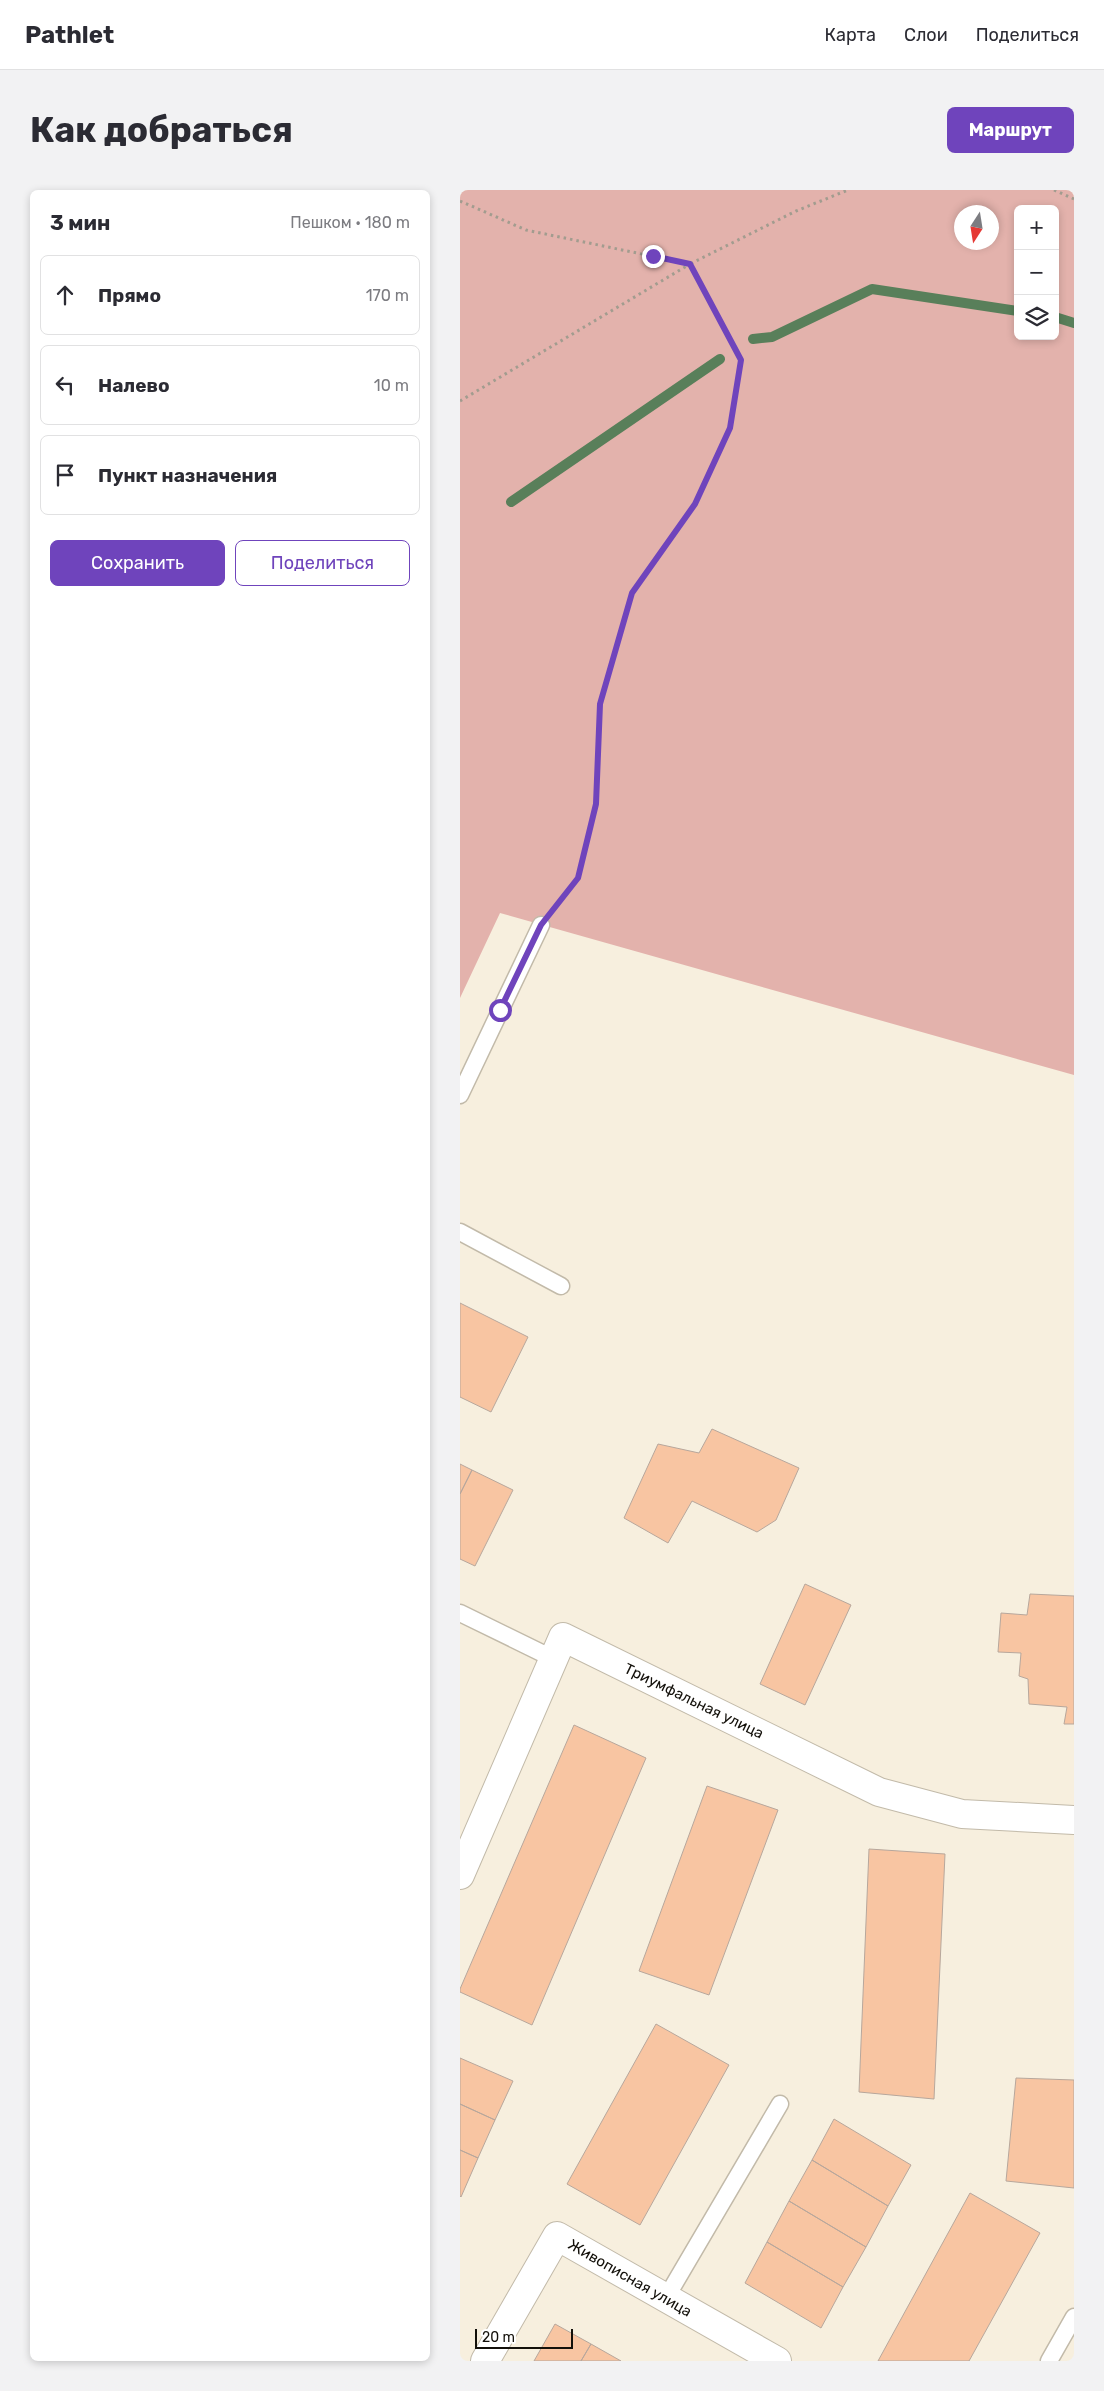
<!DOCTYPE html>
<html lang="ru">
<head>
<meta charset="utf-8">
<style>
	body { margin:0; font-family:Rubik,sans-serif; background:#f2f2f3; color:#2b2b33 }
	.controls { position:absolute; right:15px; top:15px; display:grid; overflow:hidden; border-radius:8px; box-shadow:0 2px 8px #0003 }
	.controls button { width:45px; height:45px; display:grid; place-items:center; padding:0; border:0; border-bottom:1px solid #e1e1e2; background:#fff; color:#2b2b33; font:25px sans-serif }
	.compass { position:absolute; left:494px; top:15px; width:45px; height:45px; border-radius:50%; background:#fff; box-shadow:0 2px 8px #0003; rotate:192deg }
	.scale { position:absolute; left:15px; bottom:12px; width:98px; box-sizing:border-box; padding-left:5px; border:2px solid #13100a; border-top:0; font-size:14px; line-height:18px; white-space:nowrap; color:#13100a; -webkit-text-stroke:4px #fff; paint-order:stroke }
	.stop { position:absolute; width:15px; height:15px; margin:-11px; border:4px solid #6f44bc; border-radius:50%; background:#fff }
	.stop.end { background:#6f44bc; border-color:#fff; box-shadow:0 1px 5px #0008 }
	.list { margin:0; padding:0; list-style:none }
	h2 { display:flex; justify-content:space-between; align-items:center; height:65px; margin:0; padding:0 20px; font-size:21px }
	h2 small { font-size:16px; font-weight:400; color:#7c7c81 }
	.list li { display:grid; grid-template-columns:32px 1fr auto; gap:15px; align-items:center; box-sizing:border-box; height:80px; margin:0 10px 10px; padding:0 10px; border:1px solid #e1e1e2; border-radius:8px }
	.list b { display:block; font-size:19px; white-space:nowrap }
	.list em { font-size:16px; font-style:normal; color:#7c7c81 }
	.actions { display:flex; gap:10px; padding:15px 20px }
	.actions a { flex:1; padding:11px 0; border:1px solid #6f44bc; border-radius:8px; text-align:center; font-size:18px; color:#6f44bc }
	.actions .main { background:#6f44bc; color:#fff }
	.icon { flex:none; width:28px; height:28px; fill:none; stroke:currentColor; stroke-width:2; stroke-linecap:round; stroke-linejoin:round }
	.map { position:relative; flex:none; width:614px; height:2171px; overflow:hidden; border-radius:8px }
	header { display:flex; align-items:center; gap:30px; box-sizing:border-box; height:70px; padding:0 25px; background:#fff; border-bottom:1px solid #e1e1e2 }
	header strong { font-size:24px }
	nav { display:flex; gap:28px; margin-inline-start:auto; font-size:18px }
	.intro { display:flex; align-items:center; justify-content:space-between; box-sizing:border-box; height:120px; padding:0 30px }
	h1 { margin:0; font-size:35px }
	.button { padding:12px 22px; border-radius:8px; background:#6f44bc; color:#fff; font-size:18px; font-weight:700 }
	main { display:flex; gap:30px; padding:0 30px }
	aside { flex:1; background:#fff; border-radius:8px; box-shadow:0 2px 8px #0003 }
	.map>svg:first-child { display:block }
	.green { fill:#e3b2ac; fill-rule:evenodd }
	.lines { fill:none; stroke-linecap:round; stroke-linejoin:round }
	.stream { stroke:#597f5a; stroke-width:10 }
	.building { fill:#f8c5a2; stroke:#b7a79c }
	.service-casing { stroke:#c2baa9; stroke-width:19 }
	.minor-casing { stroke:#c2baa9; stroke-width:30 }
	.path { stroke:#a29c8f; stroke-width:3; stroke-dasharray:2.5 4; stroke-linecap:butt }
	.service { stroke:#fff; stroke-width:16 }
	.minor { stroke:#fff; stroke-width:28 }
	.route { stroke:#6f44bc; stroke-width:6 }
	.labels { text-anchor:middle; stroke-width:5; stroke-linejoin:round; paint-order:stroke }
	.street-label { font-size:15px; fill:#13100a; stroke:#fff }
</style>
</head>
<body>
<header>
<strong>Pathlet</strong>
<nav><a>Карта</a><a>Слои</a><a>Поделиться</a></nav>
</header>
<div class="intro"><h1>Как добраться</h1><a class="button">Маршрут</a></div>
<main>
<aside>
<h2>3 мин<small>Пешком · 180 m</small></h2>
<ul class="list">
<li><svg class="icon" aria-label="ahead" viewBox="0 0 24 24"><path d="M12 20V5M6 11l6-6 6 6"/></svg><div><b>Прямо</b></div><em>170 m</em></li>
<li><svg class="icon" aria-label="left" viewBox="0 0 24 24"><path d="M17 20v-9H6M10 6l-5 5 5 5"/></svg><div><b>Налево</b></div><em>10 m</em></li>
<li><svg class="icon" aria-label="arrive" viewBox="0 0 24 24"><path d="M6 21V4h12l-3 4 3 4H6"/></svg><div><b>Пункт назначения</b></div></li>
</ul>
<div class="actions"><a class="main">Сохранить</a><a>Поделиться</a></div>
</aside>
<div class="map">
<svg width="614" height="2171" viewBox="0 0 614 2171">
	<rect width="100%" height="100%" fill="#f7efde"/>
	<!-- green -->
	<path class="green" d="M0 0H614V885L40 723 0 808ZM558 19H595V146H558ZM502 22H532V52H502Z"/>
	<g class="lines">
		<!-- stream -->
		<path class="stream" d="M595 127 614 133
			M293 149 312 147 412 99 558 121
			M51 312 260 169"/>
	</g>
	<!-- building -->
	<path class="building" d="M0 1113 68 1147 31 1222 0 1207Z
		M252 1239 339 1278 316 1330 297 1342 232 1311 208 1353 164 1328 198 1254 239 1263Z
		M0 1274 12 1280 0 1304Z
		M12 1280 53 1300 15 1376 0 1369V1304Z
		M345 1394 391 1415 345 1515 300 1494Z
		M570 1404 614 1406V1534H604L607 1517 569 1514 568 1489 559 1486 561 1463 538 1462 541 1423 567 1425Z
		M114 1535 186 1568 72 1835 0 1802V1799Z
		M247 1596 318 1620 249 1805 179 1781Z
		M409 1659 485 1664 474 1909 399 1902Z
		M196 1834 269 1875 180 2035 107 1994Z
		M0 1868 53 1891 35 1930 0 1914Z
		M556 1888 614 1890V1998L546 1991Z
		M0 1914 35 1930 18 1968 0 1960Z
		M374 1929 451 1975 428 2016 352 1970Z
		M0 1960 18 1968 1 2007 0 2006Z
		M352 1970 428 2016 406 2057 329 2011Z
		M510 2003 580 2043 509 2171H418Z
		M329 2011 406 2057 383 2097 307 2052Z
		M307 2052 383 2097 361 2138 285 2093Z
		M95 2134 131 2154 121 2171H74Z
		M131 2154 161 2171H121Z"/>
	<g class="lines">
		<!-- service casing -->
		<g class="service-casing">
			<path id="service" d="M0 905 81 735
				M0 1042 101 1096
				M0 1423 94 1469
				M206 2108 320 1914
				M589 2171 614 2127"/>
		</g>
		<!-- minor casing -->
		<g class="minor-casing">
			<path id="minor" d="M0 1685 103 1447 419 1602 502 1624 614 1630
				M25 2171 97 2046 317 2171"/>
		</g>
		<!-- path -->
		<path class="path" d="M594 0 614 9
			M0 11 66 40 230 74 336 21 388 0
			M0 211 230 74 281 170 270 238 235 314 172 403 140 514 136 614 118 688 95 717"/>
		<!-- service -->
		<use href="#service" class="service"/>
		<!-- minor -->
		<use href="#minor" class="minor"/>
	</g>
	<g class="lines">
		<!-- route -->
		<path class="route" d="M40 820 81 735 118 688 136 614 140 514 172 403 235 314 270 238 281 170 230 74 193 66"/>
	</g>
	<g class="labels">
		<!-- street labels -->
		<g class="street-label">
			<text transform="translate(234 1511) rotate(26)" y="5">Триумфальная улица</text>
			<text transform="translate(170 2088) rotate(30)" y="5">Живописная улица</text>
		</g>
	</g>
</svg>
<div class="controls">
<button>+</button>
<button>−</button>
<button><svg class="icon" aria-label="layers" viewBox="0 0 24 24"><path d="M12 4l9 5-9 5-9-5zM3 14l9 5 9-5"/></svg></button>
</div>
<svg class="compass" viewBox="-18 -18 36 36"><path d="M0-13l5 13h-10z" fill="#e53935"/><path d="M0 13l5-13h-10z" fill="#7c7c81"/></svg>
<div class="scale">20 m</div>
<div class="stop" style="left:40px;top:820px"></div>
<div class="stop end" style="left:193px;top:66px"></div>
</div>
</main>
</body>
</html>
